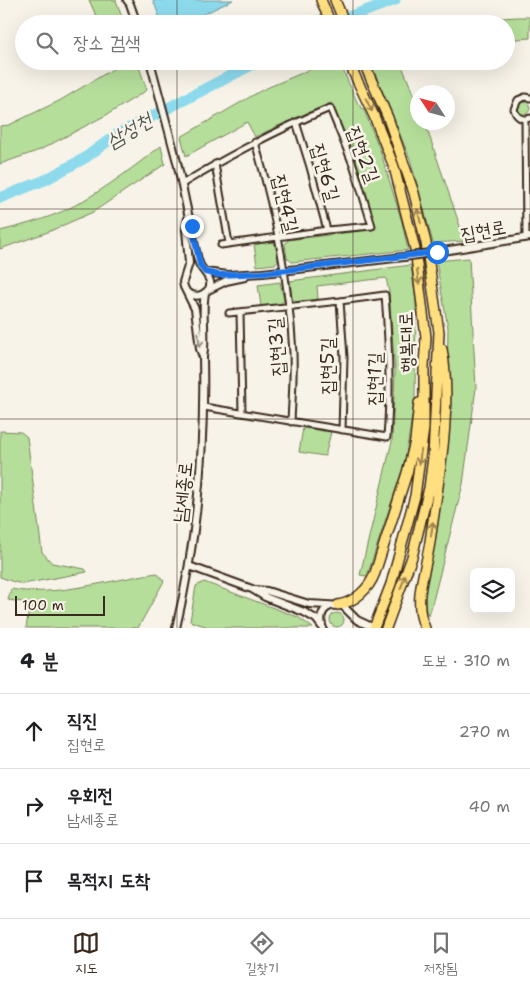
<!DOCTYPE html>
<html lang="ko">
<head>
<meta charset="utf-8">
<style>
	body { margin:0; font-family:"Shantell Sans","Poor Story",sans-serif; background:#f6f6f6; color:#202124 }
	.controls { position:absolute; right:15px; bottom:15px; display:grid; overflow:hidden; border-radius:8px; box-shadow:0 5px 20px #0002 }
	.controls button { width:45px; height:45px; display:grid; place-items:center; padding:0; border:0; border-bottom:1px solid #e0e0e0; background:#fff; color:#202124; font:25px sans-serif }
	.compass { position:absolute; left:410px; top:85px; width:45px; height:45px; border-radius:50%; background:#fff; box-shadow:0 5px 20px #0002; rotate:306deg }
	.scale { position:absolute; left:15px; bottom:12px; width:90px; box-sizing:border-box; padding-left:5px; border:2px solid #3b2a1e; border-top:0; font-size:14px; line-height:18px; white-space:nowrap; color:#3b2a1e; -webkit-text-stroke:4px #f7f3e8; paint-order:stroke }
	.stop { position:absolute; width:15px; height:15px; margin:-11px; border:4px solid #1a73e8; border-radius:50%; background:#fff }
	.stop.end { background:#1a73e8; border-color:#fff; box-shadow:0 1px 5px #0008 }
	.list { margin:0; padding:0; list-style:none }
	h2 { display:flex; justify-content:space-between; align-items:center; height:65px; margin:0; padding:0 20px; font-size:21px }
	h2 small { font-size:16px; font-weight:400; color:#757577 }
	.list li { display:grid; grid-template-columns:32px 1fr auto; gap:15px; align-items:center; box-sizing:border-box; height:75px; padding:0 20px; border-top:1px solid #e0e0e0 }
	.list b { display:block; font-size:19px; white-space:nowrap }
	.list p { margin:0; font-size:16px; white-space:nowrap; color:#757577 }
	.list em { font-size:16px; font-style:normal; color:#757577 }
	.icon { flex:none; width:28px; height:28px; fill:none; stroke:currentColor; stroke-width:2; stroke-linecap:round; stroke-linejoin:round }
	.map { position:relative; flex:none; width:530px; height:628px; overflow:hidden }
	.search { position:absolute; background:#fff; box-shadow:0 5px 20px #0002; left:15px; right:15px; top:15px; height:55px; display:flex; align-items:center; gap:12px; box-sizing:border-box; padding:0 18px; border-radius:28px; color:#757577; font-size:19px }
	.sheet { height:290px; background:#fff }
	nav { display:flex; justify-content:space-around; align-items:center; box-sizing:border-box; height:70px; border-top:1px solid #e0e0e0; background:#fff; font-size:14px; color:#757577 }
	nav a { display:grid; justify-items:center; gap:2px }
	nav .on { color:#3b2a1e }
	.map>svg:first-child { display:block }
	.green { fill:#b5de9a; stroke:#78845c }
	.water { fill:#8ddaed; stroke:#6c949a }
	.lines { fill:none; stroke-linecap:round; stroke-linejoin:round }
	.river { stroke:#8ddaed; stroke-width:11 }
	.minor-casing { stroke:#3b2a1e; stroke-width:9 }
	.tertiary-casing { stroke:#3b2a1e; stroke-width:10 }
	.trunk-casing { stroke:#3b2a1e; stroke-width:12 }
	.minor { stroke:#f7f3e8; stroke-width:5 }
	.tertiary { stroke:#f7f3e8; stroke-width:6 }
	.trunk { stroke:#ffdf80; stroke-width:9 }
	.tertiary-bridge-casing { stroke:#3b2a1e; stroke-width:10; stroke-linecap:butt }
	.tertiary-bridge { stroke:#f7f3e8; stroke-width:6 }
	.oneway { stroke:#9d844f }
	.oneway2 { stroke:#998e83 }
	.route { stroke:#1a73e8; stroke-width:6 }
	.grid { fill:none; stroke:#3b2a1e; stroke-width:1; stroke-opacity:0.55 }
	.labels { text-anchor:middle; stroke-width:5; stroke-linejoin:round; paint-order:stroke }
	.street-label { font-size:19px; fill:#3b2a1e; stroke:#f7f3e8 }
	.water-label { font-size:20px; font-style:italic; fill:#505652; stroke:#f7f3e8 }
</style>
</head>
<body>
<div class="map">
<svg width="530" height="628" viewBox="0 0 530 628">
	<rect width="100%" height="100%" fill="#f7f3e8"/>
	<filter id="ink" filterUnits="userSpaceOnUse"><feTurbulence type="fractalNoise" baseFrequency=".02" numOctaves="2"/><feDisplacementMap in="SourceGraphic" scale="10" xChannelSelector="R" yChannelSelector="G"/><feConvolveMatrix kernelMatrix="1 2 1 2 8 2 1 2 1" color-interpolation-filters="sRGB"/></filter>
	<g filter="url(#ink)">
		<!-- green -->
		<path class="green" d="M89 0H116L124 24H100Z
			M518 17H530V38L506 40V24H462L485 19Z
			M117 61H137L147 90 110 113 40 150 0 164V126L9 125 59 101 118 66Z
			M330 61H339L358 104 364 110 380 150 402 222 408 250 292 262 287 258 285 244 288 240 376 229C365 185 351 144 331 103L295 118 255 137 247 122 186 156 181 137 262 90Z
			M370 61H400L417 103 418 122 425 123 465 241 433 243 410 159Z
			M518 108a6 6 0 1 1 12 0a6 6 0 1 1-12 0Z
			M161 146 165 164 93 212 48 232 0 249V231C25 225 57 216 79 203 108 187 135 166 161 146Z
			M272 242 277 245 278 260 275 264 257 266 254 244Z
			M469 258 476 388 463 484 429 616 426 611 424 590 436 532 446 451 448 328 436 261Z
			M411 265 416 303 415 397 405 461 367 576 360 575 392 441 395 372 389 292 386 278 317 286 318 299 296 302 292 299 290 281Z
			M280 282 284 300 281 304 261 306 258 285Z
			M303 428 331 432 325 456 299 452Z
			M0 431 21 432 27 437 42 552 52 563 85 569 87 572 23 584 14 582 0 577Z
			M157 573 164 581 138 628H26L30 603 8 600 11 589C53 598 114 579 157 573Z
			M204 582 298 617 313 628H211L190 621 196 586Z
			M330 620a7 7 0 1 1 14 0a7 7 0 1 1-14 0Z"/>
		<!-- water -->
		<path class="water" d="M153 0H233L183 24H162Z"/>
		<g class="lines">
			<!-- river -->
			<path class="river" d="M330 24 395 0
				M0 198 45 180 85 158 116 135 259 61"/>
			<!-- minor casing -->
			<g class="minor-casing">
				<path id="minor" d="M530 98 525 97 518 100 514 109C516 117 522 121 530 118
					M525 119 526 238
					M296 122 310 167 327 230
					M255 142C275 211 289 281 293 353 294 376 292 399 291 422
					M215 164 229 243
					M182 184C230 155 278 129 330 108L354 167 372 226 327 230 221 245
					M340 301 344 357 342 430
					M240 312 242 413
					M204 407 387 437C391 389 389 343 385 295L340 301 229 313"/>
			</g>
			<!-- tertiary casing -->
			<g class="tertiary-casing">
				<path id="tertiary" d="M127 0 130 4 137 24
					M150 61 177 162 197 256C198 260 199 264 201 267 206 275 218 285 203 294 198 297 193 296 188 293
					M188 219 186 230 189 263 183 282 184 287 195 309 200 349 203 357C207 336 201 314 205 293
					M437 252 530 237
					M205 272 228 275 263 273 404 257
					M208 290 226 281 245 277
					M189 566 252 589 265 597 304 612 316 619 323 628
					M255 590 267 591 309 604 343 606 357 620 374 628
					M322 625C320 617 322 609 331 606
					M176 628C197 540 205 448 203 357"/>
			</g>
			<!-- trunk casing -->
			<g class="trunk-casing">
				<path id="trunk" d="M321 0 331 24
					M335 0 345 24
					M348 61 374 116 394 167 415 249 426 337 424 366V428L415 496 391 584 374 628
					M363 61 388 118 414 193 426 243 439 332 433 457 429 488 412 557 386 628
					M338 605C355 602 369 589 375 573L407 473 415 441 419 403
					M425 628C412 601 426 570 430 542 438 483 453 408 442 349"/>
			</g>
			<!-- minor -->
			<use href="#minor" class="minor"/>
			<!-- tertiary -->
			<use href="#tertiary" class="tertiary"/>
			<!-- trunk -->
			<use href="#trunk" class="trunk"/>
			<!-- tertiary-bridge casing -->
			<g class="tertiary-bridge-casing">
				<path id="tertiary-bridge" d="M404 257 437 252"/>
			</g>
			<!-- tertiary-bridge -->
			<use href="#tertiary-bridge" class="tertiary-bridge"/>
		</g>
		<!-- one-way arrows -->
		<defs><path id="oneway-shaft" d="M-6 0H5M1.5-3L5.5 0L1.5 3" fill="none" stroke-width="1.6" stroke-linecap="round" stroke-linejoin="round" transform="scale(1.25)"/></defs>
		<g class="oneway">
			<use href="#oneway-shaft" transform="translate(369 105) rotate(64)"/>
			<use href="#oneway-shaft" transform="translate(419 216) rotate(-104)"/>
			<use href="#oneway-shaft" transform="translate(418 277) rotate(83)"/>
			<use href="#oneway-shaft" transform="translate(420 457) rotate(98)"/>
			<use href="#oneway-shaft" transform="translate(432 529) rotate(-82)"/>
			<use href="#oneway-shaft" transform="translate(403 582) rotate(-70)"/>
		</g>
		<use class="oneway2" href="#oneway-shaft" transform="translate(199 340) rotate(84)"/>
	</g>
	<g class="lines" filter="url(#ink)">
		<!-- route -->
		<path class="route" d="M192 226 200 265 205 272 219 275 263 273 437 252"/>
	</g>
	<!-- grid -->
	<path class="grid" d="M177 0V24M353 0V24M177 61V628M353 61V628M0 209H530M0 419H530"/>
	<g class="labels">
		<!-- street labels -->
		<g class="street-label">
			<text transform="translate(364 154) rotate(69)" y="7">집현2길</text>
			<text transform="translate(326 172) rotate(74)" y="7">집현6길</text>
			<text transform="translate(286 203) rotate(77)" y="7">집현4길</text>
			<text transform="translate(483 230) rotate(-10)" y="7">집현로</text>
			<text transform="translate(406 342) rotate(-92)" y="7">행복대로</text>
			<text transform="translate(276 347) rotate(-94)" y="7">집현3길</text>
			<text transform="translate(327 366) rotate(-90)" y="7">집현5길</text>
			<text transform="translate(374 379) rotate(-89)" y="7">집현1길</text>
			<text transform="translate(182 492) rotate(-84)" y="7">남세종로</text>
		</g>
		<!-- water labels -->
		<g class="water-label">
			<text transform="translate(129 130) rotate(-30)" y="7">삼성천</text>
		</g>
	</g>
</svg>
<div class="controls">
<button><svg class="icon" aria-label="layers" viewBox="0 0 24 24"><path d="M12 4l9 5-9 5-9-5zM3 14l9 5 9-5"/></svg></button>
</div>
<svg class="compass" viewBox="-18 -18 36 36"><path d="M0-13l5 13h-10z" fill="#e53935"/><path d="M0 13l5-13h-10z" fill="#757577"/></svg>
<div class="scale">100 m</div>
<div class="stop" style="left:437px;top:252px"></div>
<div class="stop end" style="left:192px;top:226px"></div>
<div class="search"><svg class="icon" aria-label="search" viewBox="0 0 24 24"><circle cx="10" cy="10" r="6"/><path d="M15 15l6 6"/></svg>장소 검색</div>
</div>
<section class="sheet">
<h2>4 분<small>도보 · 310 m</small></h2>
<ul class="list">
<li><svg class="icon" aria-label="ahead" viewBox="0 0 24 24"><path d="M12 20V5M6 11l6-6 6 6"/></svg><div><b>직진</b><p>집현로</p></div><em>270 m</em></li>
<li><svg class="icon" aria-label="right" viewBox="0 0 24 24"><path d="M7 20v-9h11M14 6l5 5-5 5"/></svg><div><b>우회전</b><p>남세종로</p></div><em>40 m</em></li>
<li><svg class="icon" aria-label="arrive" viewBox="0 0 24 24"><path d="M6 21V4h12l-3 4 3 4H6"/></svg><div><b>목적지 도착</b></div></li>
</ul>
</section>
<nav>
<a class="on"><svg class="icon" aria-label="map" viewBox="0 0 24 24"><path d="M3 6l6-2 6 2 6-2v14l-6 2-6-2-6 2zM9 4v14M15 6v14"/></svg>지도</a>
<a><svg class="icon" aria-label="directions" viewBox="0 0 24 24"><path d="M12 3l9 9-9 9-9-9zM9 14v-3h6M13 9l2 2-2 2"/></svg>길찾기</a>
<a><svg class="icon" aria-label="saved" viewBox="0 0 24 24"><path d="M7 4h10v16l-5-4-5 4z"/></svg>저장됨</a>
</nav>
</body>
</html>
